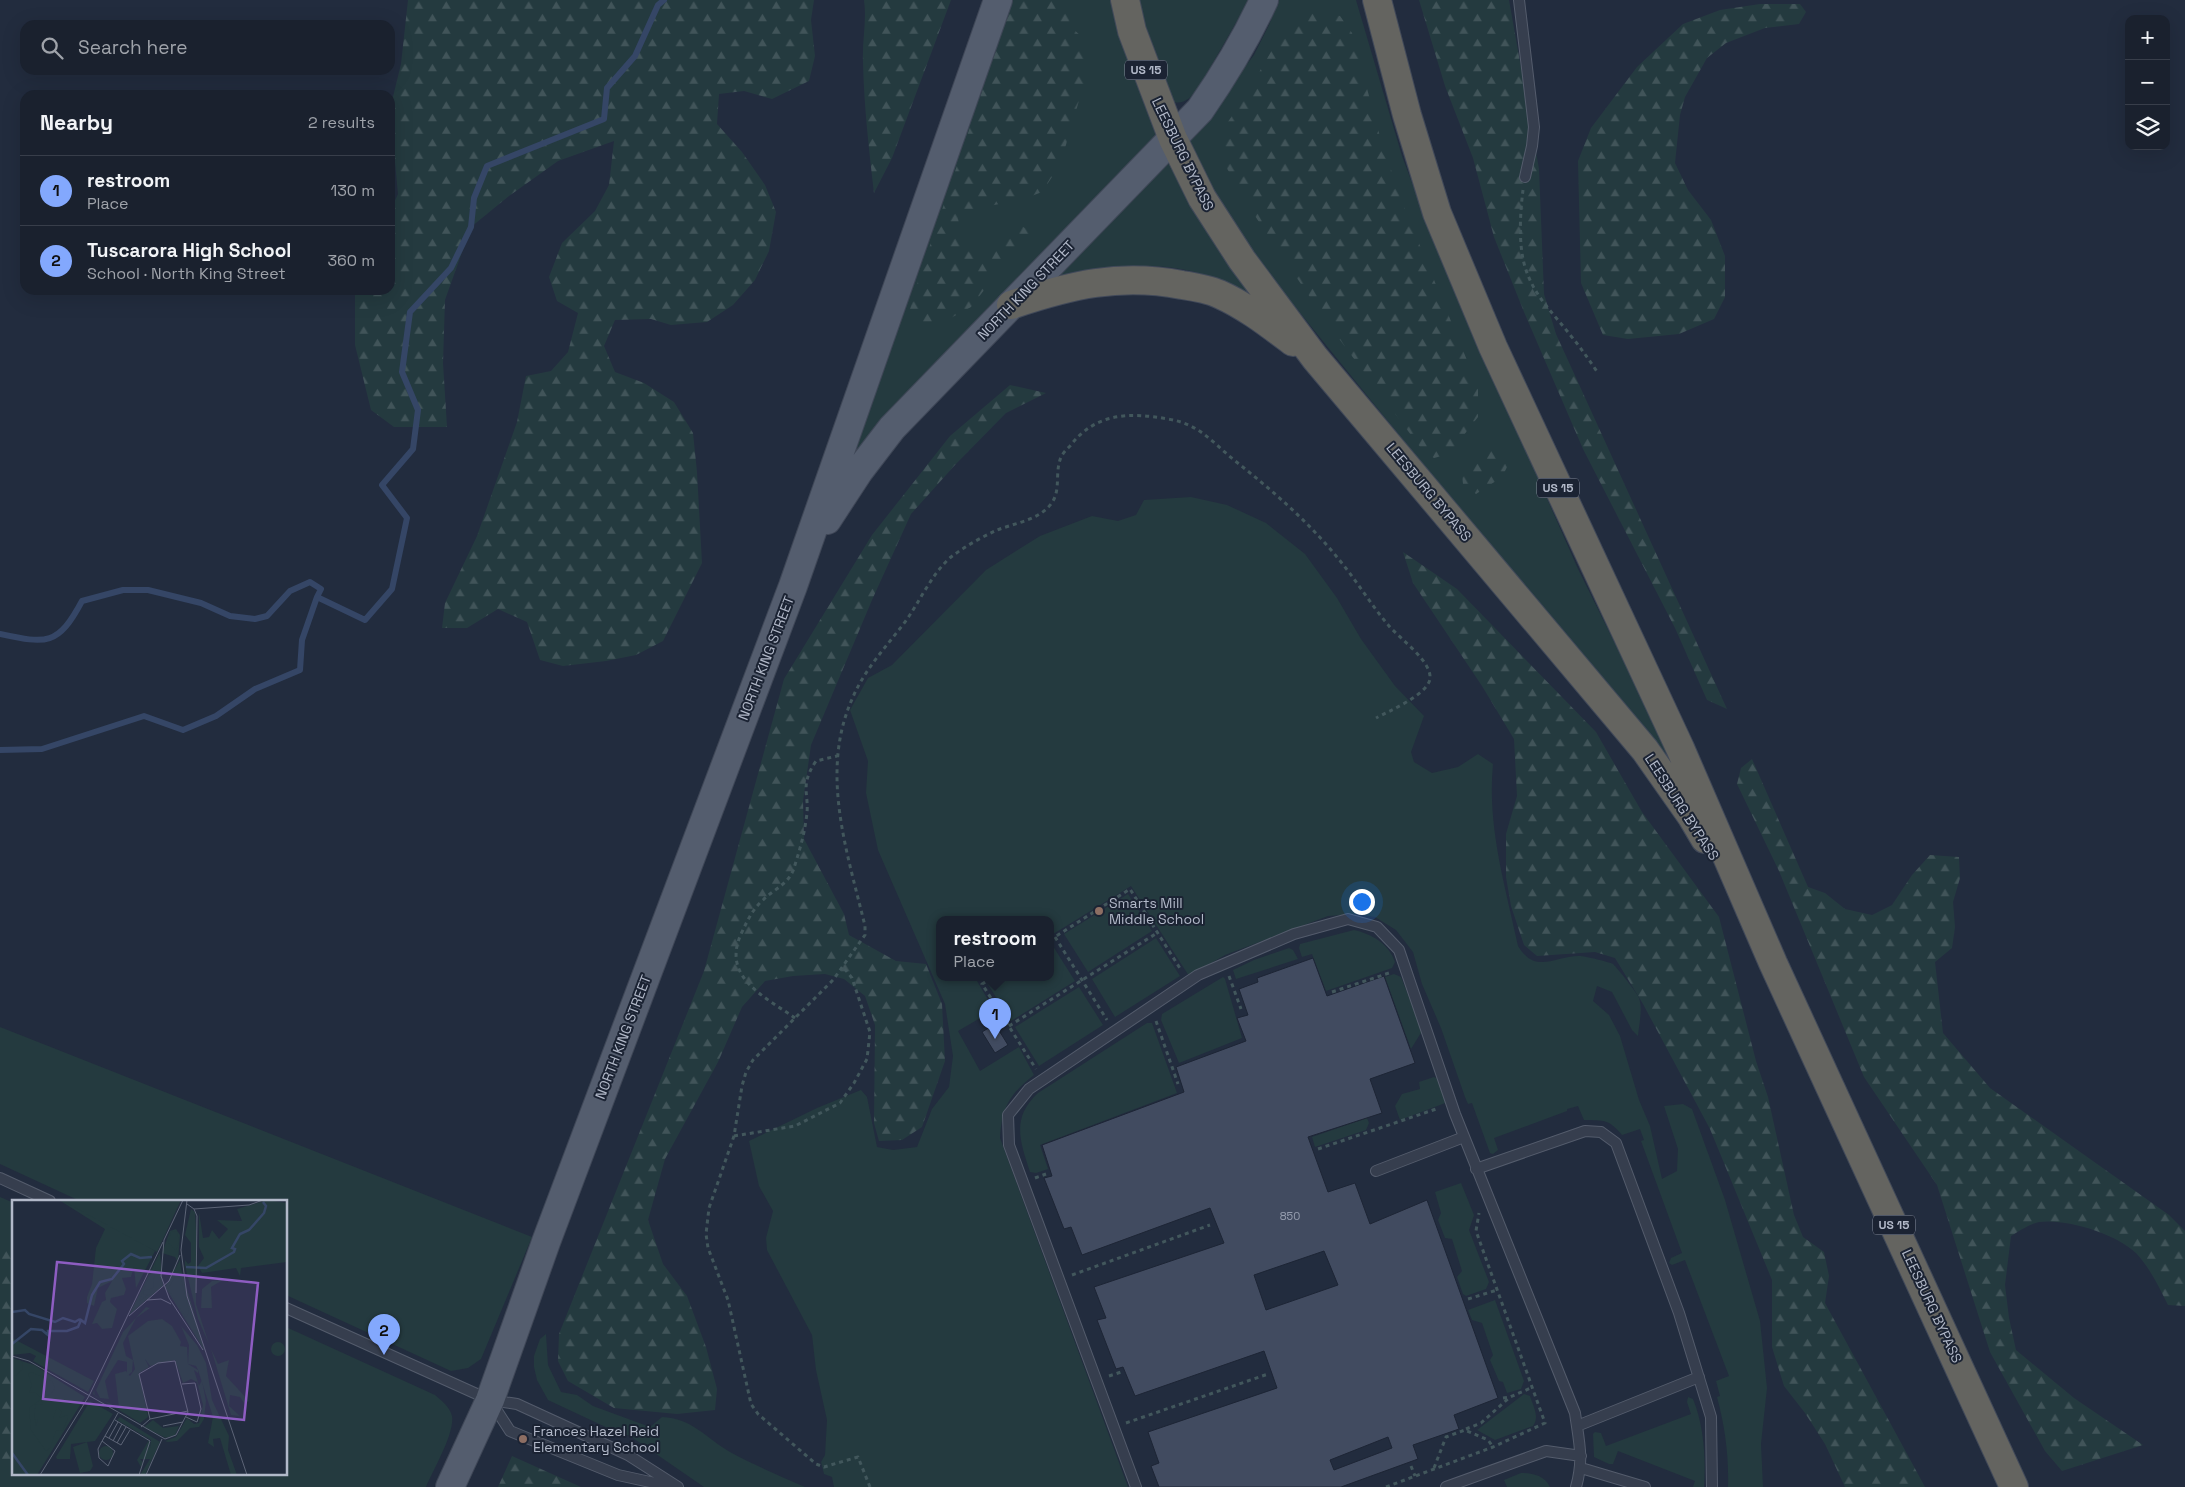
<!DOCTYPE html>
<html lang="en">
<head>
<meta charset="utf-8">
<style>
	body { margin:0; font-family:"Space Grotesk",sans-serif; background:#232936; color:#f1f3f6 }
	.controls { position:absolute; right:15px; top:15px; display:grid; overflow:hidden; border-radius:10px; box-shadow:0 5px 20px #0002 }
	.controls button { width:45px; height:45px; display:grid; place-items:center; padding:0; border:0; border-bottom:1px solid #383e4a; background:#1a212e; color:#f1f3f6; font:25px sans-serif }
	.you { position:absolute; left:1361px; top:901px; width:18px; height:18px; margin:-12px; border:4px solid #fff; border-radius:50%; background:#1a73e8; box-shadow:0 0 0 8px #1a73e833 }
	.badge { display:grid; place-items:center; width:32px; height:32px; border-radius:50%; background:#83a8fd; color:#111; font-size:16px; font-weight:700 }
	.pin { position:absolute; translate:-50% -41px; filter:drop-shadow(0 1px 2px #0008) }
	.pin::after { content:''; position:absolute; top:26px; width:18px; height:15px; background:inherit; clip-path:polygon(0 0,100% 0,50% 100%) }
	.popup { position:absolute; left:936px; top:916px; width:118px; height:65px; box-sizing:border-box; display:grid; place-content:center; border-radius:10px; background:#1a212e; filter:drop-shadow(0 1px 4px #0005); font-size:16px; white-space:nowrap; color:#9fa3aa }
	.popup b { font-size:19px; color:#f1f3f6 }
	.popup::after { content:''; position:absolute; left:50%; top:100%; margin-left:-10px; border:10px solid transparent; border-top-color:#1a212e }
	.list { margin:0; padding:0; list-style:none }
	h2 { display:flex; justify-content:space-between; align-items:center; height:65px; margin:0; padding:0 20px; font-size:21px }
	h2 small { font-size:16px; font-weight:400; color:#9fa3aa }
	.list li { display:grid; grid-template-columns:32px 1fr auto; gap:15px; align-items:center; box-sizing:border-box; height:70px; padding:0 20px; border-top:1px solid #383e4a }
	.list b { display:block; font-size:19px; white-space:nowrap }
	.list p { margin:0; font-size:16px; white-space:nowrap; color:#9fa3aa }
	.list em { font-size:16px; font-style:normal; color:#9fa3aa }
	.icon { flex:none; width:28px; height:28px; fill:none; stroke:currentColor; stroke-width:2; stroke-linecap:round; stroke-linejoin:round }
	.map { position:relative; flex:none; width:2185px; height:1487px; overflow:hidden }
	.search { position:absolute; background:#1a212e; box-shadow:0 5px 20px #0002; left:20px; top:20px; width:375px; height:55px; display:flex; align-items:center; gap:12px; box-sizing:border-box; padding:0 18px; border-radius:15px; color:#9fa3aa; font-size:19px }
	.panel { position:absolute; background:#1a212e; box-shadow:0 5px 20px #0002; left:20px; top:90px; width:375px; height:205px; border-radius:15px }
	.map>svg:first-child { display:block }
	.green { fill:#243a3f }
	.forest { fill:url(#forest-firs) }
	.lines { fill:none; stroke-linecap:round; stroke-linejoin:round }
	.stream { stroke:#354666; stroke-width:6 }
	.building { fill:#414b60; stroke:#1d2535; fill-rule:evenodd }
	.service-casing { stroke:#545c6c; stroke-width:12 }
	.primary-casing { stroke:#3f4757; stroke-width:30 }
	.trunk-casing { stroke:#414959; stroke-width:30 }
	.path { stroke:#42575c; stroke-width:3; stroke-dasharray:4 4; stroke-linecap:butt }
	.service { stroke:#363e4e; stroke-width:10 }
	.primary { stroke:#545d6e; stroke-width:28 }
	.trunk { stroke:#646460; stroke-width:28 }
	.education-dot { fill:#8d6e63; stroke:#1b2333; stroke-width:2 }
	.labels { text-anchor:middle; stroke-width:4; stroke-linejoin:round; paint-order:stroke }
	.number-label { font-size:11px; fill:#969eaf }
	.shield { fill:#1b2333; stroke:#858c9c; stroke-width:1 }
	.shield-label { font-size:12px; font-weight:bold; fill:#b2b9c9 }
	.street-label { font-size:14px; fill:#b2b9c9; stroke:#1b2333 }
	.poi-label { font-size:14px; fill:#b2b9c9; stroke:#1b2333; text-anchor:start }
	.inset-river { fill:none; stroke:#354666; stroke-width:2.5 }
	.inset-road { fill:none; stroke:#5c6476; stroke-width:1 }
	.view { fill:#8e5dc2; fill-opacity:0.15; stroke:#8e5dc2; stroke-width:2.5 }
	.inset-edge { fill:none; stroke:#b2b9c9; stroke-width:2.5 }
</style>
</head>
<body>
<div class="map">
<svg width="2185" height="1487" viewBox="0 0 2185 1487">
	<defs>
		<pattern id="forest-firs" width="22" height="20" patternUnits="userSpaceOnUse" patternTransform="scale(1.25)"><rect width="22" height="20" fill="#243a3f"/><path d="M5 1l3.5 6h-7zM16 11l3.5 6h-7z" fill="#415459"/></pattern>
	</defs>
	<rect width="100%" height="100%" fill="#222c3e"/>
	<!-- green -->
	<path class="green" d="M1009 0H1116L1163 135 853 461 841 460Z
		M1138 0H1249L1198 89C1190 98 1183 106 1171 101L1161 85Z
		M1279 0H1356L1402 156 1435 244 1578 569 1700 814 1559 632 1283 292 1233 224 1211 189 1188 140 1254 55 1269 25Z
		M1168 155 1269 308C1190 254 1136 261 1047 280Z
		M1191 497 1227 505 1266 523 1305 554 1337 598 1361 639 1395 686 1424 716 1411 752 1414 762 1432 773 1458 767 1478 754 1493 764C1487 827 1505 884 1518 946 1536 975 1554 956 1579 956 1585 956 1609 962 1613 964 1618 969 1636 991 1639 998 1643 1009 1639 1024 1638 1036L1632 1030 1612 992 1597 986 1593 1001 1609 1015 1620 1036 1639 1100 1650 1126 1662 1179 1677 1171 1678 1149 1664 1106 1683 1104 1692 1109 1725 1200 1760 1321 1767 1388 1761 1444 1763 1487H1728C1729 1456 1725 1427 1717 1397L1720 1396 1716 1381 1729 1376 1685 1260 1672 1265 1669 1263 1671 1258 1682 1253 1641 1141 1644 1140 1640 1129 1622 1135C1608 1118 1604 1121 1584 1120L1578 1106 1567 1109V1111L1494 1138 1498 1150 1493 1154 1490 1153 1472 1103 1468 1104 1465 1097 1441 1028 1422 984 1413 952 1396 930 1375 917 1357 914 1328 916 1225 955 1189 976 1131 886 1050 936V920H940V978H983L977 981 994 1010 958 1031 980 1071 1019 1047 1034 1075C1010 1094 1002 1106 1000 1138L1128 1487H834L832 1477 824 1474 821 1462 825 1455 827 1420 816 1370 812 1335 767 1250 766 1238 773 1211 759 1186 749 1141 817 1108 861 1090 867 1097 877 1147 893 1150 917 1147 932 1109 949 1087 953 1056 945 1004 878 850 866 793 868 761 850 710 868 678 892 665 986 570 1040 536 1092 516 1118 521 1136 515 1144 500Z
		M1128 894 1152 931 1088 972 1064 934Z
		M1354 930C1372 934 1389 944 1395 962L1392 968 1326 991 1312 954 1302 957 1299 948 1300 944Z
		M1156 938 1180 976 1115 1017 1092 979Z
		M1051 943 1075 981 1011 1021 987 983 996 978H1050Z
		M1289 948 1293 950 1298 959 1236 979 1233 970 1254 960Z
		M1394 974 1401 977 1422 1031 1411 1049 1385 977Z
		M1223 977 1225 979 1242 1038 1179 1063 1161 1020 1162 1014Z
		M1079 987 1103 1025 1039 1066 1015 1027Z
		M1147 1023H1152L1177 1093 1040 1145 1048 1169 1036 1173 1030 1172C1020 1141 1011 1118 1038 1093Z
		M0 1027 532 1237 481 1359 468 1368 451 1371 286 1295V1201H80L0 1164Z
		M1434 1077 1440 1080 1448 1102 1400 1120 1395 1106 1402 1094 1420 1089 1419 1082Z
		M1367 1118 1369 1123 1366 1130 1315 1147 1312 1137Z
		M1461 1183 1474 1215 1469 1230 1489 1282 1486 1289 1466 1296 1463 1294 1457 1277 1462 1271 1452 1239 1445 1238 1438 1220 1441 1213 1435 1192Z
		M0 1197 14 1203V1473H286V1327L435 1395C441 1400 450 1407 452 1416 455 1433 433 1470 426 1487H0Z
		M1495 1300 1524 1381 1521 1389 1507 1393 1503 1382 1499 1381 1490 1360 1493 1355 1482 1323 1472 1320 1468 1310Z
		M546 1334 548 1365 561 1392 577 1395 593 1406 650 1427 662 1417C692 1418 706 1438 730 1452 754 1465 780 1476 805 1487H704L630 1436 612 1430 548 1400 537 1380 534 1367V1356L540 1339Z
		M1524 1394 1530 1396C1533 1406 1540 1417 1533 1426L1495 1440 1477 1430Z
		M1688 1397 1693 1399C1704 1426 1706 1458 1704 1487H1693L1695 1481 1618 1451 1613 1464H1609L1594 1457 1593 1434 1595 1432 1601 1433 1606 1446 1691 1414 1687 1402Z
		M1521 1473C1533 1473 1545 1476 1550 1487H1507L1504 1480Z"/>
	<!-- forest -->
	<path class="forest" d="M408 0H814L811 20 815 56 809 81 772 99 744 91 719 94 717 124 742 152 765 185 776 212 769 251 755 280 733 305 707 322 671 325 651 319 615 320 604 346 615 372 644 383 674 402 693 433 697 472 702 563 663 641 636 655 606 661 563 666 540 660 527 622 498 609 467 628H442L445 603 477 536 517 422 526 376 551 371 568 352 578 313 557 301 549 277 562 243 595 211 609 185 614 141 558 161 509 196 471 227 445 300 443 363 447 427H394L371 410 355 345V290H390V211L398 194 390 109 401 64Z
		M864 0H951L892 158 874 193C869 150 864 106 863 62 862 41 867 21 864 0Z
		M1013 0H1065L1071 27 1082 37 1086 77 1060 165 1042 192 1021 200 957 212 960 229 970 253 978 256 1002 233 1022 226 1034 234 1028 246 998 272 971 307 940 324 919 325 910 309 918 281Z
		M1419 0H1509L1539 169 1544 294 1556 334 1727 709 1707 700 1675 628 1583 449 1524 312 1494 237 1473 158 1445 86Z
		M1760 4H1800L1806 12 1799 24 1765 28 1726 43 1707 58 1685 97 1680 115 1675 163 1688 190 1711 220 1725 256V297L1714 319 1679 334 1628 339 1603 335 1581 283 1578 161 1591 128 1637 67 1683 24 1720 10Z
		M1310 12H1323L1340 16 1352 33 1379 133 1400 197 1478 387V417L1449 454 1434 458 1423 451 1328 324 1255 216 1222 160 1221 132 1247 94 1286 24Z
		M1010 385 1046 393 1006 413 955 465 911 514 872 600 811 745 803 801 804 839 844 914 849 935 896 961 926 964 942 1004 945 1061 922 1127 902 1140 879 1141 874 1123 875 1025 865 996 844 979 825 974 793 976 765 981 742 1007 718 1062 665 1159 648 1220 663 1264 687 1296 706 1347 717 1389 715 1410 677 1414 614 1408 568 1381 558 1361 559 1334 704 971 784 679 872 535 950 436Z
		M1487 446H1495L1501 454 1507 467 1502 477 1476 494 1463 484 1462 474 1480 450Z
		M1403 552 1457 589 1596 732 1642 812 1719 917 1756 1061 1768 1097 1794 1215 1803 1237 1824 1252 1829 1276 1825 1303 1925 1487H1845L1825 1444 1805 1413 1784 1386 1772 1347V1280L1710 1129 1643 1004 1615 958 1595 952 1537 956 1524 945 1511 906 1506 877V834L1517 796 1514 739 1482 686 1413 583Z
		M1752 759 1808 887 1825 893 1845 909 1872 915 1892 905 1912 875 1930 855 1959 857 1960 878 1953 902 1955 927 1952 948 1935 962 1943 1033 1990 1088 2169 1215 2185 1231V1306L2168 1305C2159 1287 2150 1268 2136 1253 2117 1234 2066 1218 2039 1222 2030 1224 2019 1231 2011 1236L2005 1285 2009 1318 2016 1350 2074 1398 2143 1445 2062 1471 2045 1451 1990 1352 1937 1185 1864 1077 1779 871 1737 784 1741 768Z
		M0 1250 14 1251V1455L0 1469Z
		M512 1456 581 1487H498Z"/>
	<g class="lines">
		<!-- stream -->
		<path class="stream" d="M0 634C47 644 58 646 82 601L123 590H148L201 603 230 616 255 619 267 616 290 591 310 582 321 589 317 597
			M0 750 42 749 144 716 183 730 216 716 255 689 300 670 302 640 317 597 365 620 392 589 407 518 382 485 413 449 418 410 402 372 410 312 451 268 471 227 474 198 487 166 604 119 607 88 635 56 658 5 664 0"/>
	</g>
	<!-- building -->
	<path class="building" d="M1313 958 1327 996 1384 976 1415 1063 1370 1079 1382 1113 1308 1137 1328 1192 1355 1183 1370 1224 1427 1200 1498 1398 1454 1415 1459 1429 1413 1445 1418 1459 1341 1487H1159L1151 1466 1159 1463 1148 1432 1277 1388 1264 1351 1135 1396 1123 1367 1116 1369 1097 1320 1106 1318 1094 1287 1224 1243 1210 1208 1082 1255 1071 1227 1064 1229 1044 1178 1052 1176 1042 1145 1184 1092 1176 1067 1246 1041 1237 1018 1248 1015 1239 989 1258 982 1257 978ZM1324 1251 1338 1285 1266 1310 1254 1275ZM1388 1437 1392 1448 1334 1470 1330 1460Z
		M995 1024 1008 1045 995 1053 982 1032Z"/>
	<g class="lines">
		<!-- service casing -->
		<g class="service-casing">
			<path id="service" d="M1519 0 1534 127 1532 146 1525 177
				M1476 1169 1585 1131 1601 1132 1616 1143 1679 1313 1711 1417 1712 1487
				M1376 1171 1464 1137
				M0 1178 50 1201
				M286 1308 490 1400 517 1404 628 1455 678 1487
				M492 1403 510 1431 618 1475 673 1487
				M1577 1426 1699 1377
				M1581 1468 1645 1487
				M1136 1487 1009 1145 1008 1115 1029 1089 1198 975 1294 934 1348 919 1377 927 1399 950 1455 1114 1575 1413C1579 1442 1584 1459 1576 1487
				M1446 1487 1546 1451 1581 1456"/>
		</g>
		<!-- primary casing -->
		<g class="primary-casing">
			<path id="primary" d="M827 520 859 471 892 428 1200 110C1225 74 1246 39 1264 0
				M450 1487 490 1400 546 1242 793 586 998 0"/>
		</g>
		<!-- trunk casing -->
		<g class="trunk-casing">
			<path id="trunk" d="M1125 0 1132 31 1173 139 1202 198 1242 260 1315 358 1645 750 1692 817 1705 839
				M1377 0 1407 115 1437 213 1493 347 1680 748 1773 963 2014 1487
				M1011 305C1070 285 1120 273 1182 285 1195 287 1208 289 1219 294 1246 306 1269 324 1293 342"/>
		</g>
		<!-- path -->
		<path class="path" d="M1523 190C1520 214 1518 247 1526 270 1535 297 1554 314 1571 336 1581 348 1589 360 1598 373
			M1055 937 1107 1020
			M1050 940 1130 889 1181 970
			M1229 976 1241 1009
			M992 978 982 984 1036 1069
			M1332 992 1392 972
			M795 1018C764 996 720 977 742 932 748 919 753 909 763 900 774 889 789 884 794 868 799 852 804 836 806 820 811 794 798 788 816 761L837 756
			M1156 1021 1178 1084
			M1009 1026 1157 933
			M734 1136 795 1126 840 1103 854 1083 867 1059 870 1032 852 978 843 967
			M1318 1149 1439 1108
			M1035 1178 1046 1174
			M1072 1275 1210 1225
			M1468 1299 1497 1290
			M1109 1376 1121 1372
			M1503 1398 1510 1397
			M1126 1423 1268 1374
			M1466 1429 1481 1423 1510 1397 1533 1387
			M1411 1466 1415 1476
			M1434 1468 1446 1437 1465 1430 1488 1440 1493 1447
			M870 1487 858 1457 824 1467 816 1464 758 1414 751 1404 728 1300 708 1248 706 1234 709 1208 734 1136 742 1086 746 1072 753 1060 833 980 865 935V926C847 851 819 771 853 697 865 669 886 647 905 622 919 603 932 573 951 557 964 547 980 538 995 531 1013 523 1038 521 1051 504 1061 491 1055 475 1060 460 1061 455 1066 450 1070 446 1095 413 1129 412 1168 419 1199 424 1211 441 1234 460 1273 491 1310 523 1341 562 1358 583 1372 606 1389 626 1400 639 1432 661 1430 679 1427 695 1389 711 1376 718
			M1386 1487 1493 1447 1545 1423 1476 1231 1479 1213"/>
		<!-- service -->
		<use href="#service" class="service"/>
		<!-- primary -->
		<use href="#primary" class="primary"/>
		<!-- trunk -->
		<use href="#trunk" class="trunk"/>
	</g>
	<!-- markers -->
	<g class="education-dot">
		<circle cx="1099" cy="911" r="5"/>
		<circle cx="523" cy="1439" r="5"/>
	</g>
	<g class="labels">
		<!-- number labels -->
		<g class="number-label">
			<text x="1290" y="1220">850</text>
		</g>
		<!-- shield labels -->
		<g class="shield">
			<rect x="1125" y="60.5" width="42" height="19" rx="4"/>
			<rect x="1537" y="478.5" width="42" height="19" rx="4"/>
			<rect x="1873" y="1215.5" width="42" height="19" rx="4"/>
		</g>
		<g class="shield-label">
			<text x="1146" y="74">US 15</text>
			<text x="1558" y="492">US 15</text>
			<text x="1894" y="1229">US 15</text>
		</g>
		<!-- street labels -->
		<g class="street-label">
			<text transform="translate(1183 154) rotate(64)" y="5">LEESBURG BYPASS</text>
			<text transform="translate(1026 290) rotate(-46)" y="5">NORTH KING STREET</text>
			<text transform="translate(1429 492) rotate(50)" y="5">LEESBURG BYPASS</text>
			<text transform="translate(766 658) rotate(-69)" y="5">NORTH KING STREET</text>
			<text transform="translate(1682 807) rotate(57)" y="5">LEESBURG BYPASS</text>
			<text transform="translate(623 1037) rotate(-69)" y="5">NORTH KING STREET</text>
			<text transform="translate(1932 1306) rotate(65)" y="5">LEESBURG BYPASS</text>
		</g>
		<!-- poi labels -->
		<g class="poi-label">
			<text x="1109" y="908">Smarts Mill<tspan x="1109" dy="16">Middle School</tspan></text>
			<text x="533" y="1436">Frances Hazel Reid<tspan x="533" dy="16">Elementary School</tspan></text>
		</g>
	</g>
	<!-- overview -->
	<g transform="translate(12 1200)">
		<rect width="275" height="275" fill="#222c3e"/>
		<path d="M164 29 168 35 166 62 163 57 150 53 158 31ZM148 52 151 86 117 115ZM168 60 169 69 194 153 153 87ZM150 119 160 126 169 142 168 146 175 147 176 164 186 170V173L182 170 187 186 190 180 194 201 192 219 187 227 178 228 165 241 156 242 153 241 164 237 175 218 182 224 187 223 191 205 185 182 179 179 171 183 163 160 138 166 133 159 137 167 127 173 136 217 128 223 81 194 82 190 83 196 107 208 103 174 114 171 118 176 123 169 116 136 136 121ZM0 138 82 181 76 192 21 161 24 156 18 153 0 155ZM0 158 22 165 73 197 25 275H0ZM108 217 148 242 133 275H128L138 259H128L131 262 129 267 125 260 137 240 138 248 139 240 105 220ZM141 220 151 228 167 226 163 235 154 238 132 227ZM75 242 81 266 78 271 68 273 61 247ZM87 253a7 7 0 1 1 14 0a7 7 0 1 1-14 0Z" fill="#243a3f"/>
		<path d="M47 0H64L143 51 124 88 122 67 119 77 110 78 114 89 112 95 99 98 98 102 105 109 100 128 90 129 85 123 80 124 90 102 94 100 93 93 100 81 86 88 82 106 75 103V97L80 84 84 48 93 29ZM255 0 275 3V62L229 68 228 76 224 68 190 73 186 66 192 58 187 47V12L191 38 197 37 200 30 207 39 216 29 205 20 230 21 225 9ZM179 9 183 12 184 30V104L197 144 186 119 173 66V60L176 64 179 62V43L173 35ZM165 31 167 43 164 50 156 43 159 32ZM144 60 141 88 131 91 132 95 138 94 127 101ZM163 77 169 78 177 112 174 118 156 89ZM211 80 199 87 200 108H189L190 89 200 81ZM134 107 138 108 124 118 111 143 114 156 121 160 120 172 115 176V162L106 160 93 181 97 199 88 198 84 190 111 132ZM169 126 185 145 194 163 200 200 217 236 216 250 225 275H219L208 238 201 239 202 247 196 243 201 217 186 170 184 166 176 164 177 145ZM259 149a7 7 0 1 1 14 0a7 7 0 1 1-14 0ZM199 149 206 164 217 160 214 176 237 201 232 203 228 197 218 195 217 206 228 216 219 215ZM0 160H8L11 164 10 170 3 176 0 175ZM19 172 40 181 43 188 39 194 29 198 23 192 17 193 20 185 16 174ZM29 199 31 205 24 204 22 213 24 226 26 219H41L45 207 50 212 47 218 55 215 56 218 51 230 44 231 38 248 34 251 19 230 17 208ZM78 201 101 214 83 241 59 244 58 259H45L44 257Z" fill="#243a3f"/>
		<path d="M49 0H169L145 52Z" fill="#243a3f"/>
		<path class="inset-river" d="M174 67 194 68 222 52 223 49 220 48 228 34 237 30 252 13 254 6 251 2M0 112 13 110 17 114 43 122 51 118 63 122 68 119M0 144 19 129 30 130 36 135V131H55L66 127 69 120 73 123 80 95 88 82 100 79 112 64 110 61 119 54 128 58 140 57M0 253 16 275"/>
		<path class="inset-road" d="M171 0 152 40 149 76 157 98 191 150M175 0 169 50 175 96 235 275M175 4 182 9 237 5 251 0M182 9 185 16 184 93M135 100 149 99 159 104M117 116 157 81 168 55M0 156 17 161 153 239 164 235 176 212 163 161 146 163 127 174 138 219M170 184 183 183 189 209 185 222 174 217M103 220 138 241 127 275M151 226 171 222M129 227 138 219 176 211M93 236 109 245 118 230M97 238 106 222M90 241 103 251 96 266 87 258 86 249 89 243 106 213M101 241 110 224M105 243 114 227M28 275 77 196 151 42M134 275 150 239"/>
		<path class="view" d="M45 62 246 83 232 220 31 199Z"/>
		<rect width="275" height="275" class="inset-edge"/>
	</g>
</svg>
<div class="controls">
<button>+</button>
<button>−</button>
<button><svg class="icon" aria-label="layers" viewBox="0 0 24 24"><path d="M12 4l9 5-9 5-9-5zM3 14l9 5 9-5"/></svg></button>
</div>
<div class="you"></div>
<div class="pin badge" style="left:995px;top:1039px">1</div>
<div class="popup"><b>restroom</b>Place</div>
<div class="pin badge" style="left:384px;top:1355px">2</div>
<div class="search"><svg class="icon" aria-label="search" viewBox="0 0 24 24"><circle cx="10" cy="10" r="6"/><path d="M15 15l6 6"/></svg>Search here</div>
<section class="panel">
<h2>Nearby<small>2 results</small></h2>
<ul class="list">
<li><span class="badge">1</span><div><b>restroom</b><p>Place</p></div><em>130 m</em></li>
<li><span class="badge">2</span><div><b>Tuscarora High School</b><p>School · North King Street</p></div><em>360 m</em></li>
</ul>
</section>
</div>
</body>
</html>
